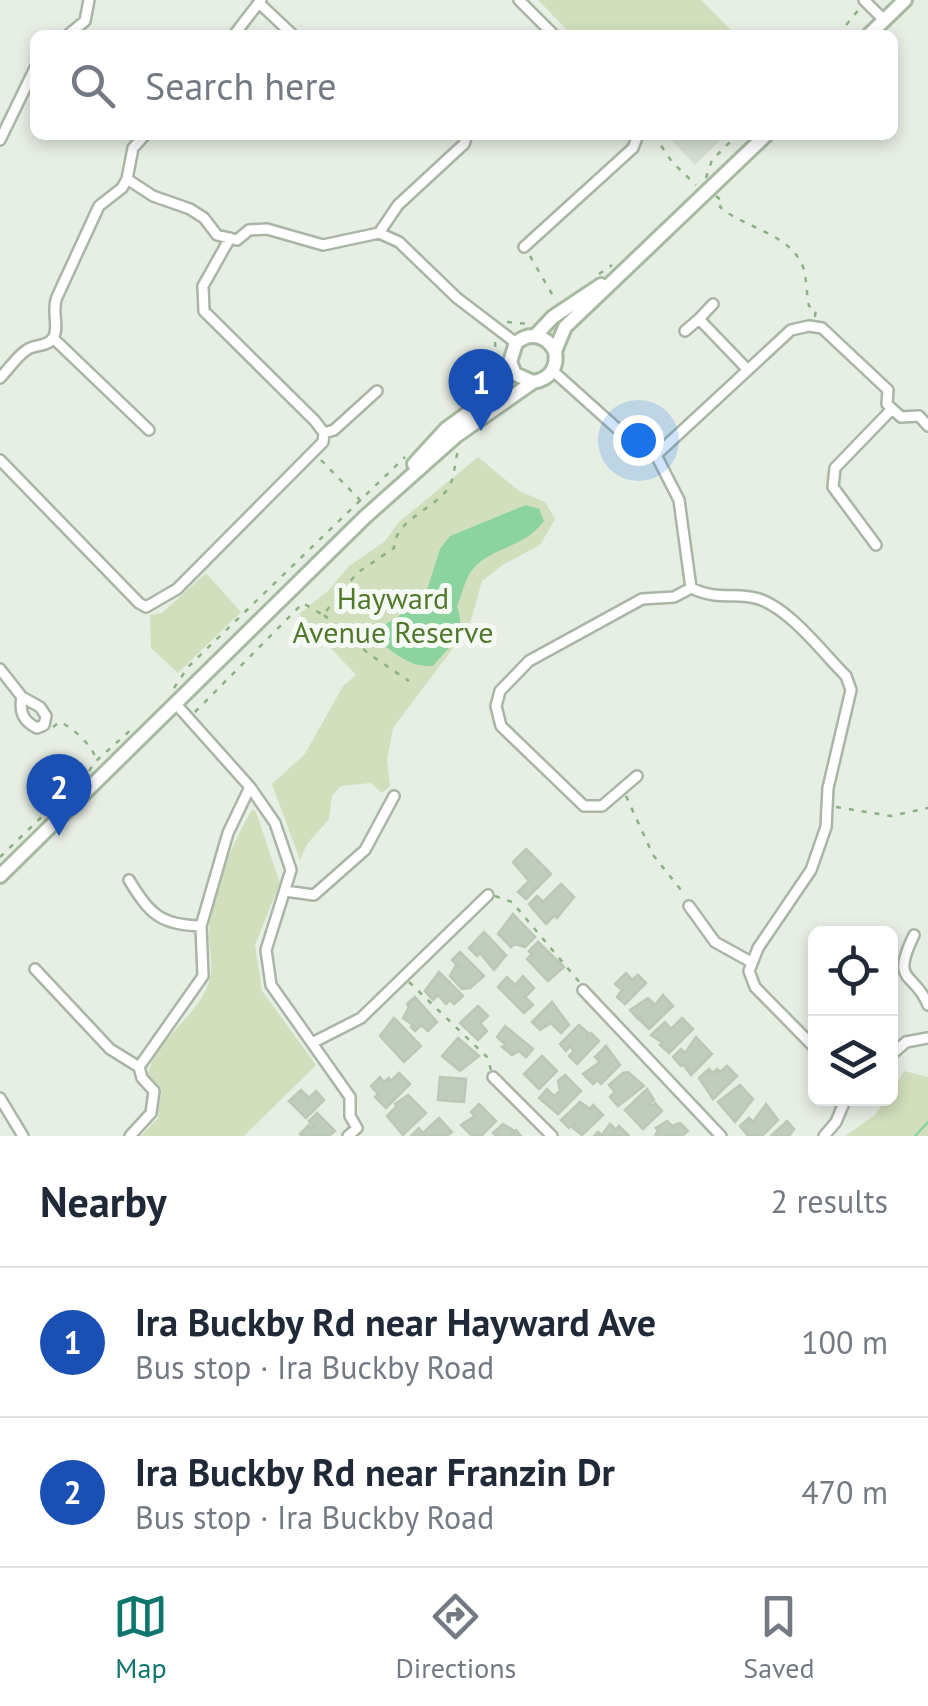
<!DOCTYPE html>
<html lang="en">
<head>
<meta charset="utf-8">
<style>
	body { margin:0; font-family:"PT Sans",sans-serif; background:#f2f2f3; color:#1f2937 }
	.controls { position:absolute; right:30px; bottom:30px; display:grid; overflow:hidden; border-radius:15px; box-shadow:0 5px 15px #0003 }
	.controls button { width:90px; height:90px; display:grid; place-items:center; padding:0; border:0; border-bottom:2px solid #e0e1e3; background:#fff; color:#1f2937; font:50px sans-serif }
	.you { position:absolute; left:638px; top:440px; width:35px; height:35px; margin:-25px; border:8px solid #fff; border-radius:50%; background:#1a73e8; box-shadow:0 0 0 15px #1a73e833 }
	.badge { display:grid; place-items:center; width:65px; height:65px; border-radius:50%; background:#0f766e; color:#fff; font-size:32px; font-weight:700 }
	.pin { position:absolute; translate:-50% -82px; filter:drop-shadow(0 2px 5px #0008) }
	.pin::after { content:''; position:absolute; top:52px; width:35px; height:30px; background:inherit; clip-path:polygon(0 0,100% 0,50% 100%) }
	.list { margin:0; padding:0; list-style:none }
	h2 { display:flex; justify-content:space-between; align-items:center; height:130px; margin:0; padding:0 40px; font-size:42px }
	h2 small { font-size:32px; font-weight:400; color:#747a83 }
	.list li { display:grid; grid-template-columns:65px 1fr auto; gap:30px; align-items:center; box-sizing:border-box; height:150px; padding:0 40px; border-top:2px solid #e0e1e3 }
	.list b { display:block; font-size:38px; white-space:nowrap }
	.list p { margin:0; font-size:32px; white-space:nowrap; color:#747a83 }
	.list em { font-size:32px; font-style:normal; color:#747a83 }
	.icon { flex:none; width:55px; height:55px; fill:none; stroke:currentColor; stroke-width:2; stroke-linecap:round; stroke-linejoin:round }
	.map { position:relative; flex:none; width:928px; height:1136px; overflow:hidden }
	.search { position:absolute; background:#fff; box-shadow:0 5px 15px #0003; left:30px; right:30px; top:30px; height:110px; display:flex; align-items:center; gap:25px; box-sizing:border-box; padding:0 35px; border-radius:15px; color:#747a83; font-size:38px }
	.sheet { height:430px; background:#fff }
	nav { display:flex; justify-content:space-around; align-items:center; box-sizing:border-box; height:140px; border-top:2px solid #e0e1e3; background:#fff; font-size:28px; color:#747a83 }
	nav a { display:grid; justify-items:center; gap:5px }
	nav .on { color:#0f766e }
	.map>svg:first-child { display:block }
	.built { fill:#d6ded2 }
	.green { fill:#d1dfbc }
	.water { fill:#8bd4a0 }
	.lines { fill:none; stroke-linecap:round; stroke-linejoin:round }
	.stream { stroke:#8bd4a0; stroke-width:2.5 }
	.building { fill:#c0ccbc; stroke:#bbc8b6; stroke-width:2.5 }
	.street-casing { stroke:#a9b6a6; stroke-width:14 }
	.secondary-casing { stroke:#a7baa2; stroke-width:18 }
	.path { stroke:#8bb283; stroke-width:2.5; stroke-dasharray:5 8; stroke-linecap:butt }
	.street { stroke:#fff; stroke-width:9 }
	.secondary { stroke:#fff; stroke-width:12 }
	.labels { text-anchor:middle; stroke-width:10; stroke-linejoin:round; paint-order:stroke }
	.park-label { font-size:30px; fill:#50782b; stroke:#f6faf5 }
</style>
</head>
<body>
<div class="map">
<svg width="928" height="1136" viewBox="0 0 928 1136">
	<rect width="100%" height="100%" fill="#e7eee4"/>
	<!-- built -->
	<path class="built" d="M667 135H726L695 165Z"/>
	<!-- green -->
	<path class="green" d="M538 0H701L730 29 724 35H572Z
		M478 457 519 491 545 502 555 519 540 545 504 564 482 581 469 627 393 728 387 760 390 786 382 793 371 783 341 786 332 795 329 819 307 844 300 860 272 784 305 754 343 686 356 675 299 614 329 590 349 566 384 542 399 522Z
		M206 573 241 612 178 673 151 648 150 615 162 613Z
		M253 809 256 812 280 883 255 945 262 991 316 1065 244 1136H141L158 1118 161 1088 148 1075C155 1037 201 1016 210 978 214 964 208 946 209 931 210 897 234 837 253 809Z
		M904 1071 928 1077V1136H845L875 1115 886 1099 890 1098 891 1092Z"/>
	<!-- water -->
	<path class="water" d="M526 505 539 509 544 521C523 549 491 547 473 569 465 578 462 595 457 606 467 637 452 643 433 666 411 667 397 656 381 642L383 626 414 606 428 587 440 549 450 536Z"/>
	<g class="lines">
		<!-- stream -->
		<path class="stream" d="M915 1136 928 1122"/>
	</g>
	<!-- building -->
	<path class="building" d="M526 849 551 874 526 899 518 892 529 881 513 862Z
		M561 884 574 897 557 918 555 915 546 924 529 904 537 896 543 902Z
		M513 914 535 937 525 947 515 944 511 947 498 934Z
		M484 932 506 955 494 970 480 953 477 956 469 948Z
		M538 942 564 967 548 981 527 959 532 954 529 951Z
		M460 952 484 976 470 988 462 989 450 976 456 965 459 967 452 960Z
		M439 972 463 996 454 1004 450 1000 446 1004 438 995 433 1000 425 991Z
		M626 973 632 980 638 975 646 983 625 1004 617 997 622 990 615 984Z
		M523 976 534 988 525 997 533 1005 524 1013 498 987 507 977 515 985Z
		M663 995 673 1006 649 1029 640 1020 642 1017 638 1019 630 1010 648 998 655 1005Z
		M415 997 437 1022 428 1031 421 1025 415 1031 411 1027 413 1025 403 1018 409 1007 407 1004Z
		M552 1002 569 1025 561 1033 551 1023 540 1030 532 1022Z
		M478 1006 488 1016 480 1023 487 1031 478 1040 460 1023Z
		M394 1018 421 1046 404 1062 380 1036Z
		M682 1018 693 1029 669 1053 660 1045 663 1043 651 1035 665 1022 671 1029Z
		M579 1025 588 1033 586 1039 591 1033 599 1041 577 1064 569 1056 574 1051 570 1046 566 1051 560 1044Z
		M505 1026 533 1049 526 1057 519 1051 512 1055 502 1047 505 1044 497 1037Z
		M696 1037 712 1054 691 1075 683 1064 681 1066 673 1057 681 1049 685 1053Z
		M458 1038 479 1056 460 1071 442 1056Z
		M606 1046 620 1065 601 1084 597 1080 593 1084 583 1074 600 1062 595 1057Z
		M542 1056 557 1071 539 1089 524 1074Z
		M727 1066 737 1076 713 1099 699 1078 709 1069 713 1073 717 1069 720 1072Z
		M628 1072 644 1086 618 1106 610 1097 615 1092 609 1085 623 1073Z
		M399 1073 410 1084 386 1108 375 1097 378 1094 371 1086 380 1077 384 1082 389 1078 391 1081Z
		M565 1075 581 1091 558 1114 539 1098 547 1089 554 1096 560 1091 558 1081Z
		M440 1077 466 1079 464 1102 438 1100Z
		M740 1085 753 1099 735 1122 718 1102Z
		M647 1089 654 1100 649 1104 652 1106 655 1103 662 1111 643 1129 625 1110Z
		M301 1090 309 1098 316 1091 324 1100 306 1118 289 1101Z
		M408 1095 426 1113 403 1135 387 1116 397 1106 395 1104Z
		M580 1102 590 1109 593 1105 603 1115 582 1135 573 1128 575 1122 569 1128 561 1120Z
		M479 1104 496 1121 481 1136H472L461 1125 475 1116 471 1112Z
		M766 1104 778 1120 762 1136H748L740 1126 749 1118 753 1122Z
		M317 1113 335 1131 329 1136H302L300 1134 309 1125 311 1128 314 1126 309 1121Z
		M439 1118 452 1132 447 1136H411L419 1128 423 1133Z
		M667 1121 672 1126 680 1123 688 1131 682 1136H655L658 1130 656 1128Z
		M787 1121 794 1129 789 1136H771Z
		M503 1124 513 1130 512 1134 516 1130 521 1136H496L493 1133Z
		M610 1124 616 1130 619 1126 628 1135 594 1136 598 1132 602 1135Z"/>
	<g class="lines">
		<!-- street casing -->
		<g class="street-casing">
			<path id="street" d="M519 0 554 35
				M864 0 884 20
				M259 3 293 35
				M68 35 85 21 89 0
				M234 35 261 0
				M0 140 35 68
				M127 179 153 196 190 209 204 218 217 235 237 240 249 230 267 229 323 245 379 233 399 242 457 298 516 343
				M379 233 398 205 464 144 467 135
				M524 247 633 148 638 135
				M699 319 713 304
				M685 331 699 319 748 370
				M53 338 149 430
				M553 371 641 450 656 455 679 500 691 588C721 602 735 591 759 599 790 609 823 653 846 676L851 690 828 788 826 827 811 870 758 948 749 971 755 987 816 1049
				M0 378C9 369 19 353 30 348 37 345 48 346 53 338 60 327 51 311 57 297L99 206 122 188 127 179 133 148 145 135
				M324 433 334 430 377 391
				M656 455 791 330 809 326 822 328 888 390 887 404 901 417 919 416 928 426
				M0 460 139 603 146 607 177 589 323 442 324 433 315 421 204 311 203 286 230 238
				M876 545 833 487 835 468 892 409
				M0 669 22 697 40 707 46 716 44 725 37 728C23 721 19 712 22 697
				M175 703 250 787 275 823 291 870 266 950 271 985 350 1097V1116L357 1128 348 1136
				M637 776 602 806H584L501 726 496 706 500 691 529 661 642 599 674 597 691 588
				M129 880C150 914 160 925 201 926
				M285 891 314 895 365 850 394 796
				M689 906 715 942 751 962
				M914 935C890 985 914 970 928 1005
				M35 969 110 1049 139 1067
				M583 990 721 1136
				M312 1043 361 1018 488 895
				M890 1056 906 1042 928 1038
				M493 1077 552 1136
				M0 1098 23 1136
				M130 1136 151 1113 154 1091 142 1078 139 1067 203 976 201 926 228 833 250 787
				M824 1136 836 1122 846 1098"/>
		</g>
		<!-- secondary casing -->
		<g class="secondary-casing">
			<path id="secondary" d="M869 35 905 0
				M536 335 553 317 601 285
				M555 351 565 327 766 135
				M414 464 446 429 483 402 512 369
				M0 876 365 517 456 436 533 382C550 379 558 368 555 351 546 335 530 331 516 343L510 362 515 374 533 382"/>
		</g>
		<!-- path -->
		<path class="path" d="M838 35 860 8
			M654 135 672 162 696 185
			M706 178 712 160 737 135
			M716 196 723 202 720 207C744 228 790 233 803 267 807 278 806 293 809 306L816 310 815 316H811
			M530 256 556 301
			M599 274 612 265
			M507 322 529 324
			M495 342 497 368
			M465 400 488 378
			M321 460 360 500 362 506
			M324 615 369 654 409 681
			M174 688 188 667 405 457
			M195 712 303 603 323 615 357 573 394 548C395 520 432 510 447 490 455 479 454 464 458 451
			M53 727 60 722C73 728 92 745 96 759
			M89 771 96 761 133 728
			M626 796 653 855 685 895
			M836 807 891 816 928 808
			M0 857 51 808
			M495 896 512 902 581 984
			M409 982 487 1057 491 1070"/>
		<!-- street -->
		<use href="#street" class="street"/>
		<!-- secondary -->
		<use href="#secondary" class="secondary"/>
	</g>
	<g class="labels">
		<!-- park labels -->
		<g class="park-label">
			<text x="393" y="609">Hayward<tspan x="393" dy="34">Avenue Reserve</tspan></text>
		</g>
	</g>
</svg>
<div class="controls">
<button><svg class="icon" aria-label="locate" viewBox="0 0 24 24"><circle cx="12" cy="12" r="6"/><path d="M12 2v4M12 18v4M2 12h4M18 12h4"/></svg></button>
<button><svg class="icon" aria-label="layers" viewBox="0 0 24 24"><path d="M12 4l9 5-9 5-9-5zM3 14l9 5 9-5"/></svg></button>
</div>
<div class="you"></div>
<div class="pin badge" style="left:481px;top:431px;background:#1a4fb4">1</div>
<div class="pin badge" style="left:59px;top:836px;background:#1a4fb4">2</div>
<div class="search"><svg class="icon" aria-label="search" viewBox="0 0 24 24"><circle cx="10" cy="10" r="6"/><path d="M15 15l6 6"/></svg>Search here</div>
</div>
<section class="sheet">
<h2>Nearby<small>2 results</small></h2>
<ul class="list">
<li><span class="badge" style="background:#1a4fb4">1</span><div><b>Ira Buckby Rd near Hayward Ave</b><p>Bus stop · Ira Buckby Road</p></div><em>100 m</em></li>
<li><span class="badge" style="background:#1a4fb4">2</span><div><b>Ira Buckby Rd near Franzin Dr</b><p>Bus stop · Ira Buckby Road</p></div><em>470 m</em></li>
</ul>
</section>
<nav>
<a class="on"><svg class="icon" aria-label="map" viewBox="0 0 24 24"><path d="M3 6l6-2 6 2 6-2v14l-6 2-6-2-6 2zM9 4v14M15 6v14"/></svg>Map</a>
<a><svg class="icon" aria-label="directions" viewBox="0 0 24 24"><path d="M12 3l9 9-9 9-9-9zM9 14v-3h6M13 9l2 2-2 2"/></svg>Directions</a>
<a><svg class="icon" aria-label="saved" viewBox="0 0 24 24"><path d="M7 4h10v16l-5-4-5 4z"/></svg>Saved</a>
</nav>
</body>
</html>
